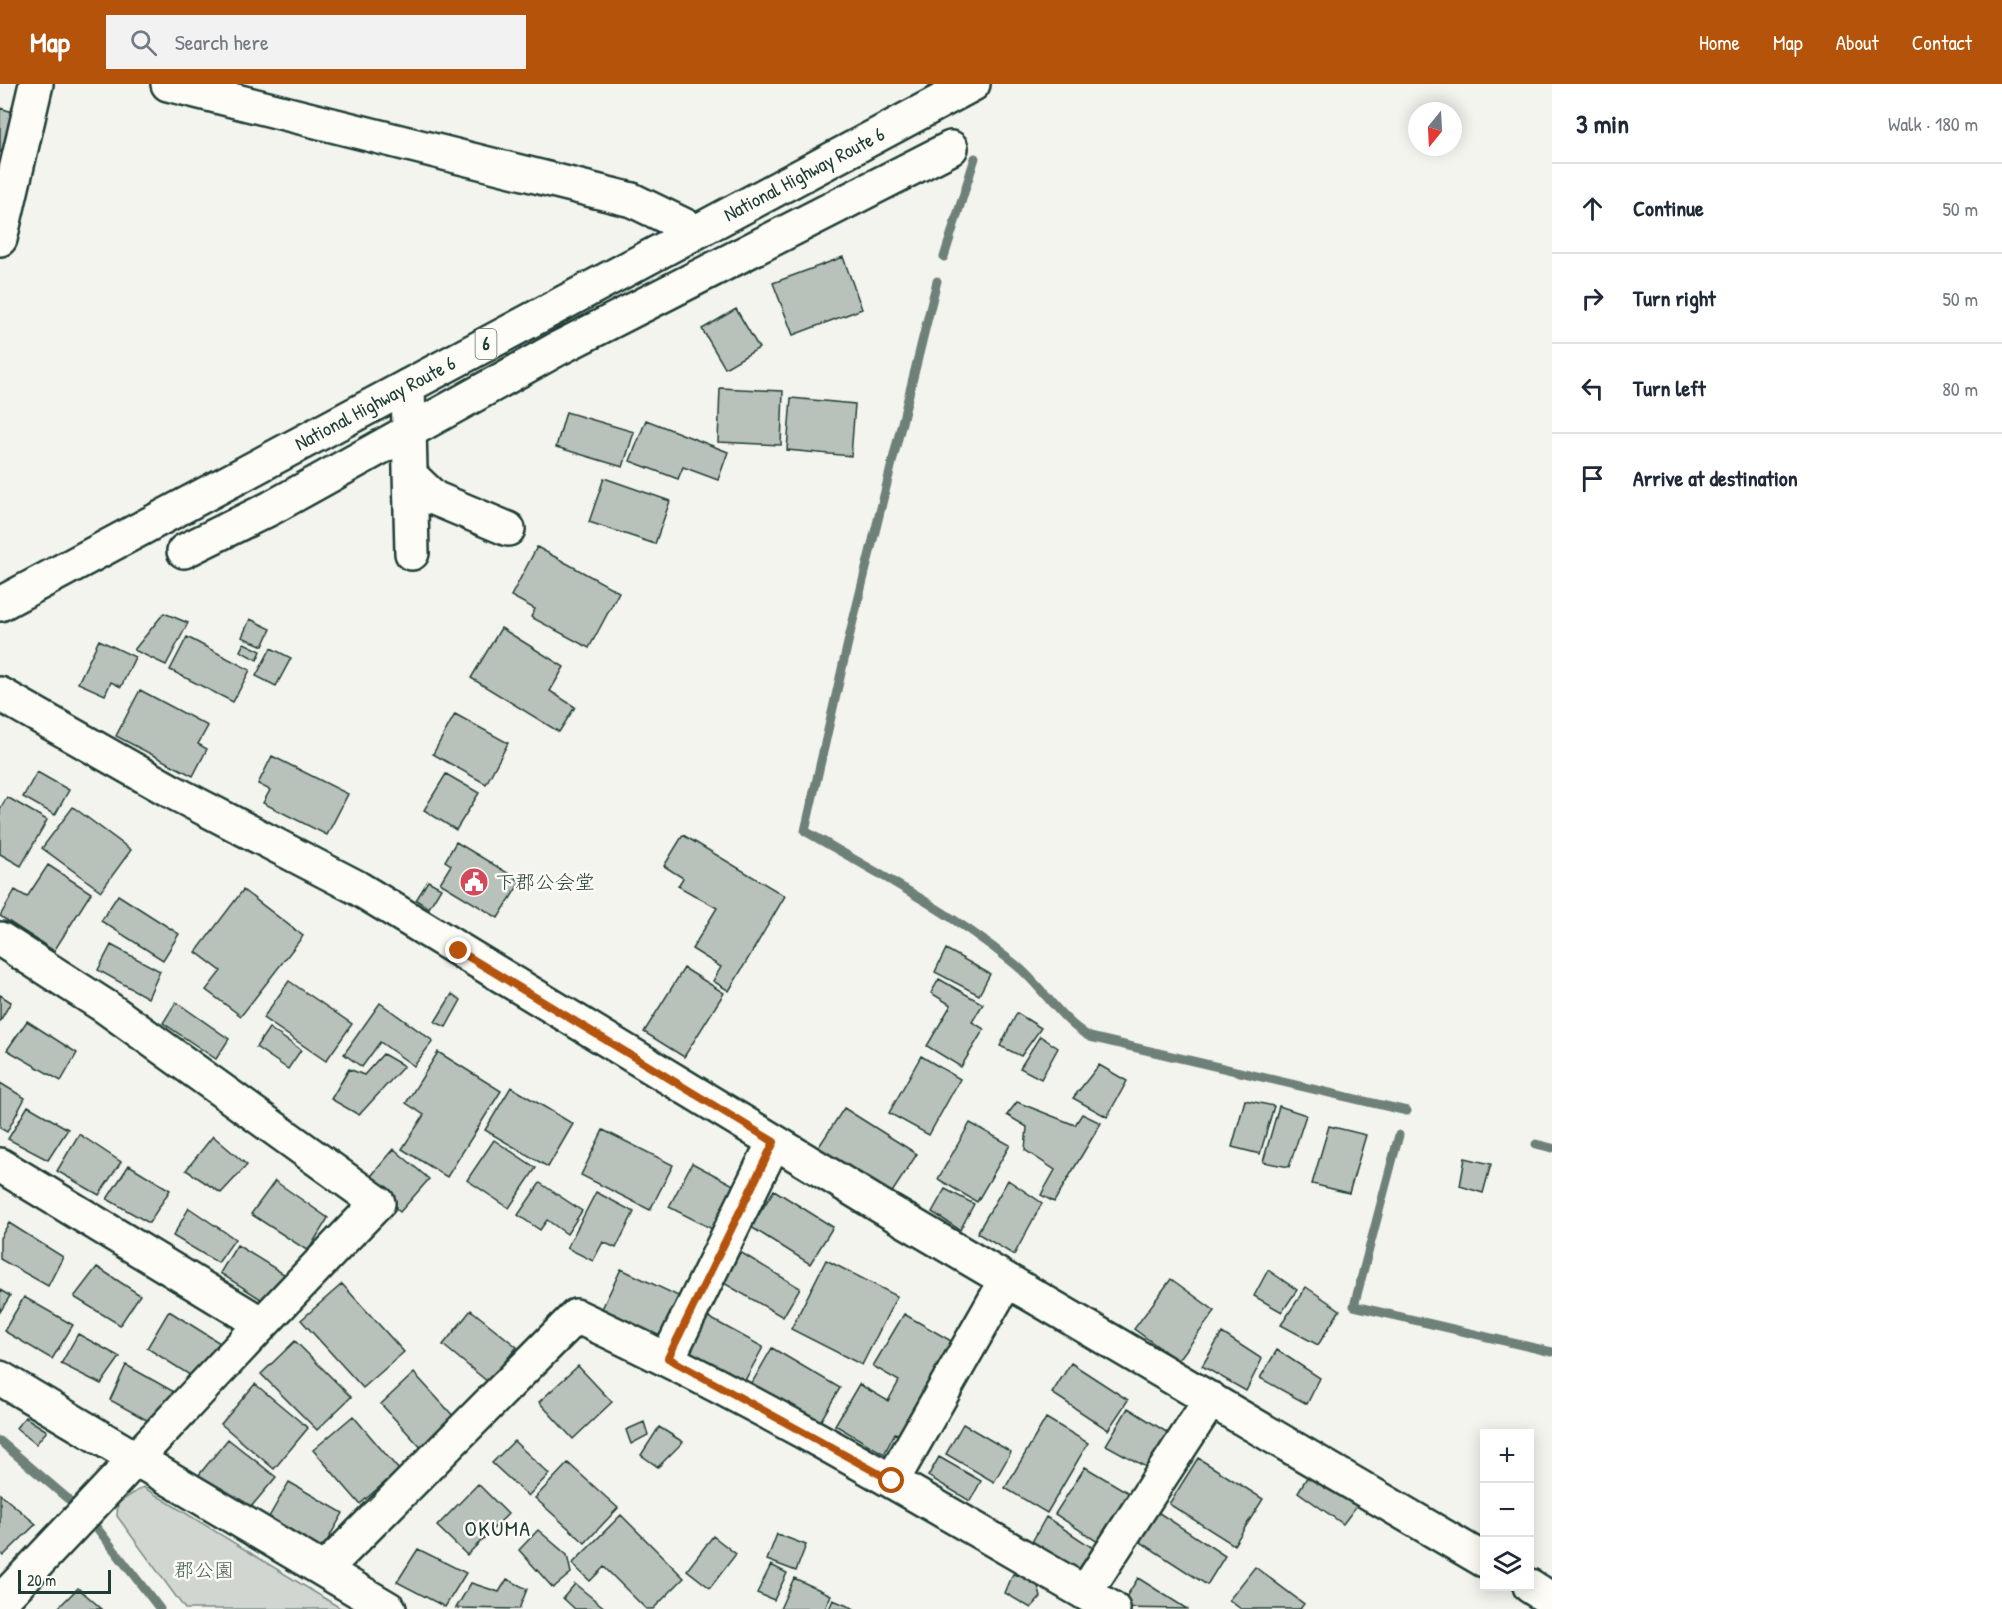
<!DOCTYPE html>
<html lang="en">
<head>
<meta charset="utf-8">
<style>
	body { margin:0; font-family:"Patrick Hand","Klee One",sans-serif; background:#f2f2f3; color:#1f2937 }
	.controls { position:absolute; right:18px; bottom:18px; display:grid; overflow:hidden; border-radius:0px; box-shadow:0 3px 15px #0003 }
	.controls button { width:54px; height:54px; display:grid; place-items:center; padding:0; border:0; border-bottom:2px solid #e0e1e3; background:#fff; color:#1f2937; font:30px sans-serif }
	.compass { position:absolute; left:1408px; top:18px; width:54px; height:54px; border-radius:50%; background:#fff; box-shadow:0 3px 15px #0003; rotate:198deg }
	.scale { position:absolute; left:18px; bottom:15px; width:93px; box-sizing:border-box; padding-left:6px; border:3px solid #1f3d34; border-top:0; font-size:16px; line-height:21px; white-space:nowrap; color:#1f3d34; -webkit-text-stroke:4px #fdfcf7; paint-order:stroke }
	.stop { position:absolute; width:18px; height:18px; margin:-14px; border:4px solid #b45309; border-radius:50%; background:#fff }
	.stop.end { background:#b45309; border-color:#fff; box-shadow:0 2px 6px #0008 }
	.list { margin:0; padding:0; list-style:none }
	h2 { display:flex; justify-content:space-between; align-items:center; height:78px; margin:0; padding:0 24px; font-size:26px }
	h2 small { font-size:20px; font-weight:400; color:#747a83 }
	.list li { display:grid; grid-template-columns:39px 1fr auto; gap:18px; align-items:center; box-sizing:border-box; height:90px; padding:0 24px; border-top:2px solid #e0e1e3 }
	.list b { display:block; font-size:22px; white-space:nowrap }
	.list em { font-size:20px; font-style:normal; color:#747a83 }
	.icon { flex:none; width:33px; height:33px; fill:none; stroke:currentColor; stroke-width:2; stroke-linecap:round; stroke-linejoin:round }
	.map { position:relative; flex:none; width:1552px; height:1525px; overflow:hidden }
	header { display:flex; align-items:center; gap:36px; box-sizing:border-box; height:84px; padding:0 30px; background:#b45309; color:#fff }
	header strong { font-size:28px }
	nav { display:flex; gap:33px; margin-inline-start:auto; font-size:21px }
	.search { width:420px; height:54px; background:#f2f2f3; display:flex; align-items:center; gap:15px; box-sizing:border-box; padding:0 21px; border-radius:0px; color:#747a83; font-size:22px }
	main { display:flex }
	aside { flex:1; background:#fff }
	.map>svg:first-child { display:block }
	.green { fill:#d1d6d1; stroke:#788a82; stroke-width:1.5 }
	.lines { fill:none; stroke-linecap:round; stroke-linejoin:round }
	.stream { stroke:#6e8179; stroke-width:9 }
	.building { fill:#b9c1bb; stroke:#1f3d34; stroke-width:1.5 }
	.minor-casing { stroke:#1f3d34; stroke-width:38 }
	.highway-casing { stroke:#1f3d34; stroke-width:38 }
	.minor { stroke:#fdfcf7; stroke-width:33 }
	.highway { stroke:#fdfcf7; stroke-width:33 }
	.route { stroke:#b45309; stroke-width:8 }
	.labels { text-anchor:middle; stroke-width:5; stroke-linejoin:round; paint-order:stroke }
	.shield { fill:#fdfcf7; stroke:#62766e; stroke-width:1.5 }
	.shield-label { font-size:18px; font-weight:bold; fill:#1f3d34 }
	.street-label { font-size:20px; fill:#1f3d34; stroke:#fdfcf7 }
	.poi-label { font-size:20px; fill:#1f3d34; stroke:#fdfcf7; text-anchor:start }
	.park-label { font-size:20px; fill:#435c53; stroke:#fdfcf7 }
	.quarter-label { font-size:22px; letter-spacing:1.5px; fill:#1f3d34; stroke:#fdfcf7 }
</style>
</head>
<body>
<header>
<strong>Map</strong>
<div class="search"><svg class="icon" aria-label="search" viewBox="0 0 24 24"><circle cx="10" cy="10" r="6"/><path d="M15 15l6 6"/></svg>Search here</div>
<nav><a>Home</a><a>Map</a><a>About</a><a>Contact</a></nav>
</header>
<main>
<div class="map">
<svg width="1552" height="1525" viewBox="0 0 1552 1525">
	<rect width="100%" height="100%" fill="#f4f4ef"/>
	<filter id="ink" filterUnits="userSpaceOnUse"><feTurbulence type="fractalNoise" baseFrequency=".0167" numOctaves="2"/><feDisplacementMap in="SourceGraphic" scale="12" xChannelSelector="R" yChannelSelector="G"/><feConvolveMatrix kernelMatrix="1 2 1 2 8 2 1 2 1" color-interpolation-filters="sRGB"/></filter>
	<g filter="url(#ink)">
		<!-- green -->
		<path class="green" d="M143 1403 342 1525H185L117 1432 118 1419Z"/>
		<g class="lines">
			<!-- stream -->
			<path class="stream" d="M944 173 975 74
				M937 197 852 541 805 747C876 788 947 826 1011 877 1041 899 1058 935 1090 953L1407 1027
				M1399 1051 1354 1222 1552 1268
				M1536 1060 1552 1064
				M0 1357 68 1415
				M97 1444 160 1525"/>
		</g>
		<!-- building -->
		<path class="building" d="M0 24 22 31 11 70 0 68Z
			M843 173 862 225 793 251 773 199Z
			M736 225 759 264 725 284 702 245Z
			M720 304 783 307 781 361 718 358Z
			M791 314 855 320 851 372 787 366Z
			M566 328 634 348 623 383 556 363Z
			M646 336 728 368 718 396 683 383 678 395 630 377Z
			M604 394 670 417 655 460 589 438Z
			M537 463 619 508 589 564 531 533 535 525 511 512Z
			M164 529 188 539 166 581 134 566Z
			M250 535 271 545 263 562 242 553Z
			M501 544 564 583 550 607 575 623 559 648 471 594Z
			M187 553 250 586 233 618 170 586Z
			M99 556 135 573 121 603 111 598 105 611 78 599Z
			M244 559 261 567 257 576 240 567Z
			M271 564 291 574 276 602 256 592Z
			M140 606 208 642 198 660 207 665 193 692 116 652Z
			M455 630 508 659 486 700 433 670Z
			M272 672 348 710 327 751 263 719 270 706 258 700Z
			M37 688 69 706 55 731 23 713Z
			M446 690 479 709 456 746 424 726Z
			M7 713 47 736 21 782 0 770V725Z
			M73 723 131 766 101 807 42 764Z
			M683 751 785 812 729 907 713 897 721 883 692 865 717 824 678 802 683 794 664 782Z
			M456 758 521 797 498 834 440 799 451 781 445 777Z
			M48 781 91 809 54 867 0 832 15 806 27 813Z
			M428 797 441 804 429 824 416 816Z
			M243 806 303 852 241 932 206 906 221 887 196 868Z
			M118 811 179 850 163 876 101 837Z
			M111 861 160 887 148 914 98 886Z
			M946 865 990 890 979 911 935 888Z
			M684 884 724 909 684 973 644 948Z
			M939 895 983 920 972 938 984 945 961 983 927 962 951 921 931 909Z
			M289 897 352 940 326 977 263 934Z
			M452 910 461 916 446 943 435 938Z
			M0 911 11 918 0 937Z
			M176 918 229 955 216 975 163 939Z
			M380 919 433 957 414 982 380 958 362 983 344 970Z
			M1017 929 1041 944 1021 972 1000 962Z
			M27 937 77 969 61 997 7 966Z
			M269 944 301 966 288 985 256 963Z
			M1040 952 1058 964 1041 995 1020 984Z
			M438 968 501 1007 447 1093 402 1065 424 1031 406 1019Z
			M383 970 404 982 359 1031 331 1015 349 985 364 991Z
			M921 972 960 995 929 1051 889 1029Z
			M1099 981 1127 997 1107 1033 1073 1014Z
			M0 999 25 1014 7 1048 0 1044Z
			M511 1003 573 1040 548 1083 485 1046Z
			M1245 1016 1274 1022 1260 1070 1232 1063Z
			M1017 1018 1075 1041 1082 1030 1101 1039 1054 1118 1041 1111 1055 1086 1025 1066 1027 1043 1007 1031Z
			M28 1022 68 1045 48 1076 8 1055Z
			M1279 1022 1306 1031 1289 1083 1263 1078Z
			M844 1024 917 1070 889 1113 816 1067Z
			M970 1039 1010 1061 977 1118 938 1095Z
			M1329 1042 1366 1051 1349 1109 1312 1100Z
			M603 1046 673 1081 650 1126 581 1091Z
			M79 1050 121 1078 99 1111 57 1087Z
			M213 1052 247 1081 221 1109 186 1086Z
			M494 1056 536 1084 509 1124 467 1096Z
			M394 1065 429 1095 400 1128 366 1098Z
			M1465 1074 1491 1080 1483 1109 1460 1102Z
			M692 1079 743 1106 720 1149 669 1123Z
			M129 1081 170 1106 149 1139 107 1115Z
			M1008 1096 1042 1119 1014 1171 977 1149Z
			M275 1097 328 1134 308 1167 251 1130Z
			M540 1099 582 1127 567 1150 547 1136 540 1146 518 1131Z
			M945 1105 974 1120 960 1146 932 1128Z
			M774 1106 833 1143 810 1180 751 1143Z
			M596 1108 634 1128 616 1164 603 1158 593 1177 567 1164Z
			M189 1124 235 1155 218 1179 173 1152Z
			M9 1139 63 1173 48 1202 0 1175V1154Z
			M237 1161 287 1192 267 1219 220 1189Z
			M740 1168 800 1204 783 1233 722 1198Z
			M826 1176 897 1212 862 1281 791 1245Z
			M97 1183 140 1211 120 1241 74 1213Z
			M621 1185 685 1215 664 1262 599 1231Z
			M1268 1186 1297 1206 1282 1228 1254 1212Z
			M1171 1195 1215 1227 1178 1277 1134 1245Z
			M342 1200 404 1268 363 1304 301 1236Z
			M1306 1203 1340 1226 1318 1261 1281 1241Z
			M0 1206 10 1212 0 1228Z
			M24 1213 73 1241 52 1275 4 1247Z
			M471 1226 517 1263 488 1298 443 1261Z
			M169 1227 220 1259 196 1295 147 1264Z
			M904 1230 960 1262 907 1355 895 1349 884 1370 835 1341 859 1300 888 1317 899 1297 873 1282Z
			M708 1233 763 1263 743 1300 688 1270Z
			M1222 1249 1262 1275 1246 1307 1202 1282Z
			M78 1250 120 1273 101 1300 61 1280Z
			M295 1257 351 1313 317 1346 261 1290Z
			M772 1264 840 1304 817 1343 749 1304Z
			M1277 1266 1320 1294 1307 1320 1260 1294Z
			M1071 1279 1128 1316 1108 1346 1052 1309Z
			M126 1281 176 1309 154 1340 110 1316Z
			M578 1282 612 1318 573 1355 539 1318Z
			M414 1289 457 1336 424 1367 381 1320Z
			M255 1300 308 1344 274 1385 221 1340Z
			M1128 1324 1176 1354 1153 1387 1106 1361Z
			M353 1332 399 1386 360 1420 313 1366Z
			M25 1333 47 1347 36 1360 16 1344Z
			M1046 1334 1088 1359 1047 1429 1005 1404Z
			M644 1338 648 1351 631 1360 626 1346Z
			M963 1340 1011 1368 994 1398 946 1370Z
			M659 1343 683 1358 658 1383 641 1371Z
			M228 1355 276 1393 245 1430 198 1392Z
			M514 1357 549 1390 528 1412 492 1379Z
			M939 1373 981 1397 970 1417 928 1392Z
			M1198 1374 1263 1415 1234 1461 1169 1420Z
			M568 1379 618 1424 585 1459 535 1414Z
			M1085 1383 1134 1412 1104 1462 1055 1430Z
			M1309 1390 1358 1420 1343 1440 1298 1408Z
			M289 1398 343 1429 319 1471 265 1440Z
			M478 1400 508 1430 467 1471 437 1442Z
			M0 1410 36 1440 3 1472 0 1469Z
			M1153 1425 1225 1472 1207 1501 1133 1453Z
			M621 1431 684 1494 653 1525H646L604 1483 590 1497 572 1480Z
			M1046 1433 1093 1464 1076 1489 1032 1458Z
			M538 1446 567 1471 571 1489 553 1504 519 1466Z
			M777 1450 806 1461 796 1487 767 1476Z
			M713 1452 736 1470 710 1504 687 1486Z
			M418 1465 466 1489 445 1523 397 1498Z
			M771 1481 787 1489 774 1516 757 1509Z
			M1255 1483 1304 1520 1300 1525H1241L1229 1516Z
			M1013 1490 1037 1498 1041 1513 1031 1524 1005 1509Z
			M794 1494 831 1511 825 1525H780Z
			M1138 1494 1187 1525 1119 1524Z
			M507 1495 527 1505 519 1525 456 1524 471 1499 499 1508Z
			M575 1500 606 1525H575L563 1514Z
			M78 1504 102 1525H57Z
			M833 1516 855 1525H829Z"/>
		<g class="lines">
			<!-- minor casing -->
			<g class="minor-casing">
				<path id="minor" d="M168 0 632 116 696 147
					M0 155 36 0
					M408 302 412 469
					M410 391 434 414 508 445
					M184 467 271 424 559 264 951 64
					M0 610 171 707 356 803 882 1123 1484 1476
					M0 855 106 923 378 1119C250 1250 127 1386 0 1518
					M0 1081 260 1239
					M668 1274 774 1058
					M0 1294 389 1525
					M892 1397 1006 1197
					M325 1485 576 1232C761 1317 936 1423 1113 1525
					M1530 1502 1552 1516
					M1085 1509 1211 1315"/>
			</g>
			<!-- highway casing -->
			<g class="highway-casing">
				<path id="highway" d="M0 520 973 0"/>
			</g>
			<!-- minor -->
			<use href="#minor" class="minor"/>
			<!-- highway -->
			<use href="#highway" class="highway"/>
		</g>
	</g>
	<g class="lines" filter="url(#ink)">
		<!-- route -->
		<path class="route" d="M459 867 774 1058 668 1274 892 1397"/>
	</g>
	<!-- icons -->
	<defs>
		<g id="civic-disc" transform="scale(1.5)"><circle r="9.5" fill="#d1495b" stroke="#fdfcf7"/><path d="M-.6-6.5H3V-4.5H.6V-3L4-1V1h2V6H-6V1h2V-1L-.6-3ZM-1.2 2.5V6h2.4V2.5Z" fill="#fff"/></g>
	</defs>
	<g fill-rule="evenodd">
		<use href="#civic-disc" x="474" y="798"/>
	</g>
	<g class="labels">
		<!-- shield labels -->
		<rect class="shield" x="475.5" y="245" width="21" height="30" rx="4.5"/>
		<g class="shield-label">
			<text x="486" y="266">6</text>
		</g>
		<!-- street labels -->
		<g class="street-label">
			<text transform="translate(804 90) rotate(-28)" y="7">National Highway Route 6</text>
			<text transform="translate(375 319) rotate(-28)" y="7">National Highway Route 6</text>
		</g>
		<!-- poi labels -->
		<g class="poi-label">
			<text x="495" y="805">下郡公会堂</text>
		</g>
		<!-- park labels -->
		<g class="park-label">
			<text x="204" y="1493">郡公園</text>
		</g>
		<!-- quarter labels -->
		<g class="quarter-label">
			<text x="498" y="1452">OKUMA</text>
		</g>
	</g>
</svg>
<div class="controls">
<button>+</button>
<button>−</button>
<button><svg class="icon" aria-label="layers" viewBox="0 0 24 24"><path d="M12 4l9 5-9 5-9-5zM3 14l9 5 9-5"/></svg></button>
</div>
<svg class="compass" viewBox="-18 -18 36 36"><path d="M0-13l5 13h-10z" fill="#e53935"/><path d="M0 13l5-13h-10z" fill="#747a83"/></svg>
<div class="scale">20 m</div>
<div class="stop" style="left:892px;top:1397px"></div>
<div class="stop end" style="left:459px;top:867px"></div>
</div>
<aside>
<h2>3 min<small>Walk · 180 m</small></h2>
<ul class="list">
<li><svg class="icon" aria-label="ahead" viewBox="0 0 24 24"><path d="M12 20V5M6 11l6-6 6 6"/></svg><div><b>Continue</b></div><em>50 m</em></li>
<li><svg class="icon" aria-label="right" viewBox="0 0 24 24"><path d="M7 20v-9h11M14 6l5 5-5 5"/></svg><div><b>Turn right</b></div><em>50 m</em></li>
<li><svg class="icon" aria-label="left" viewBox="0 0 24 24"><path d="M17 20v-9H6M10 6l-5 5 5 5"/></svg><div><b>Turn left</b></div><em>80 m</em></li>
<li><svg class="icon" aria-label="arrive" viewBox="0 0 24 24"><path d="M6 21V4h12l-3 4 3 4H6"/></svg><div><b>Arrive at destination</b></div></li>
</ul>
</aside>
</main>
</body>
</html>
